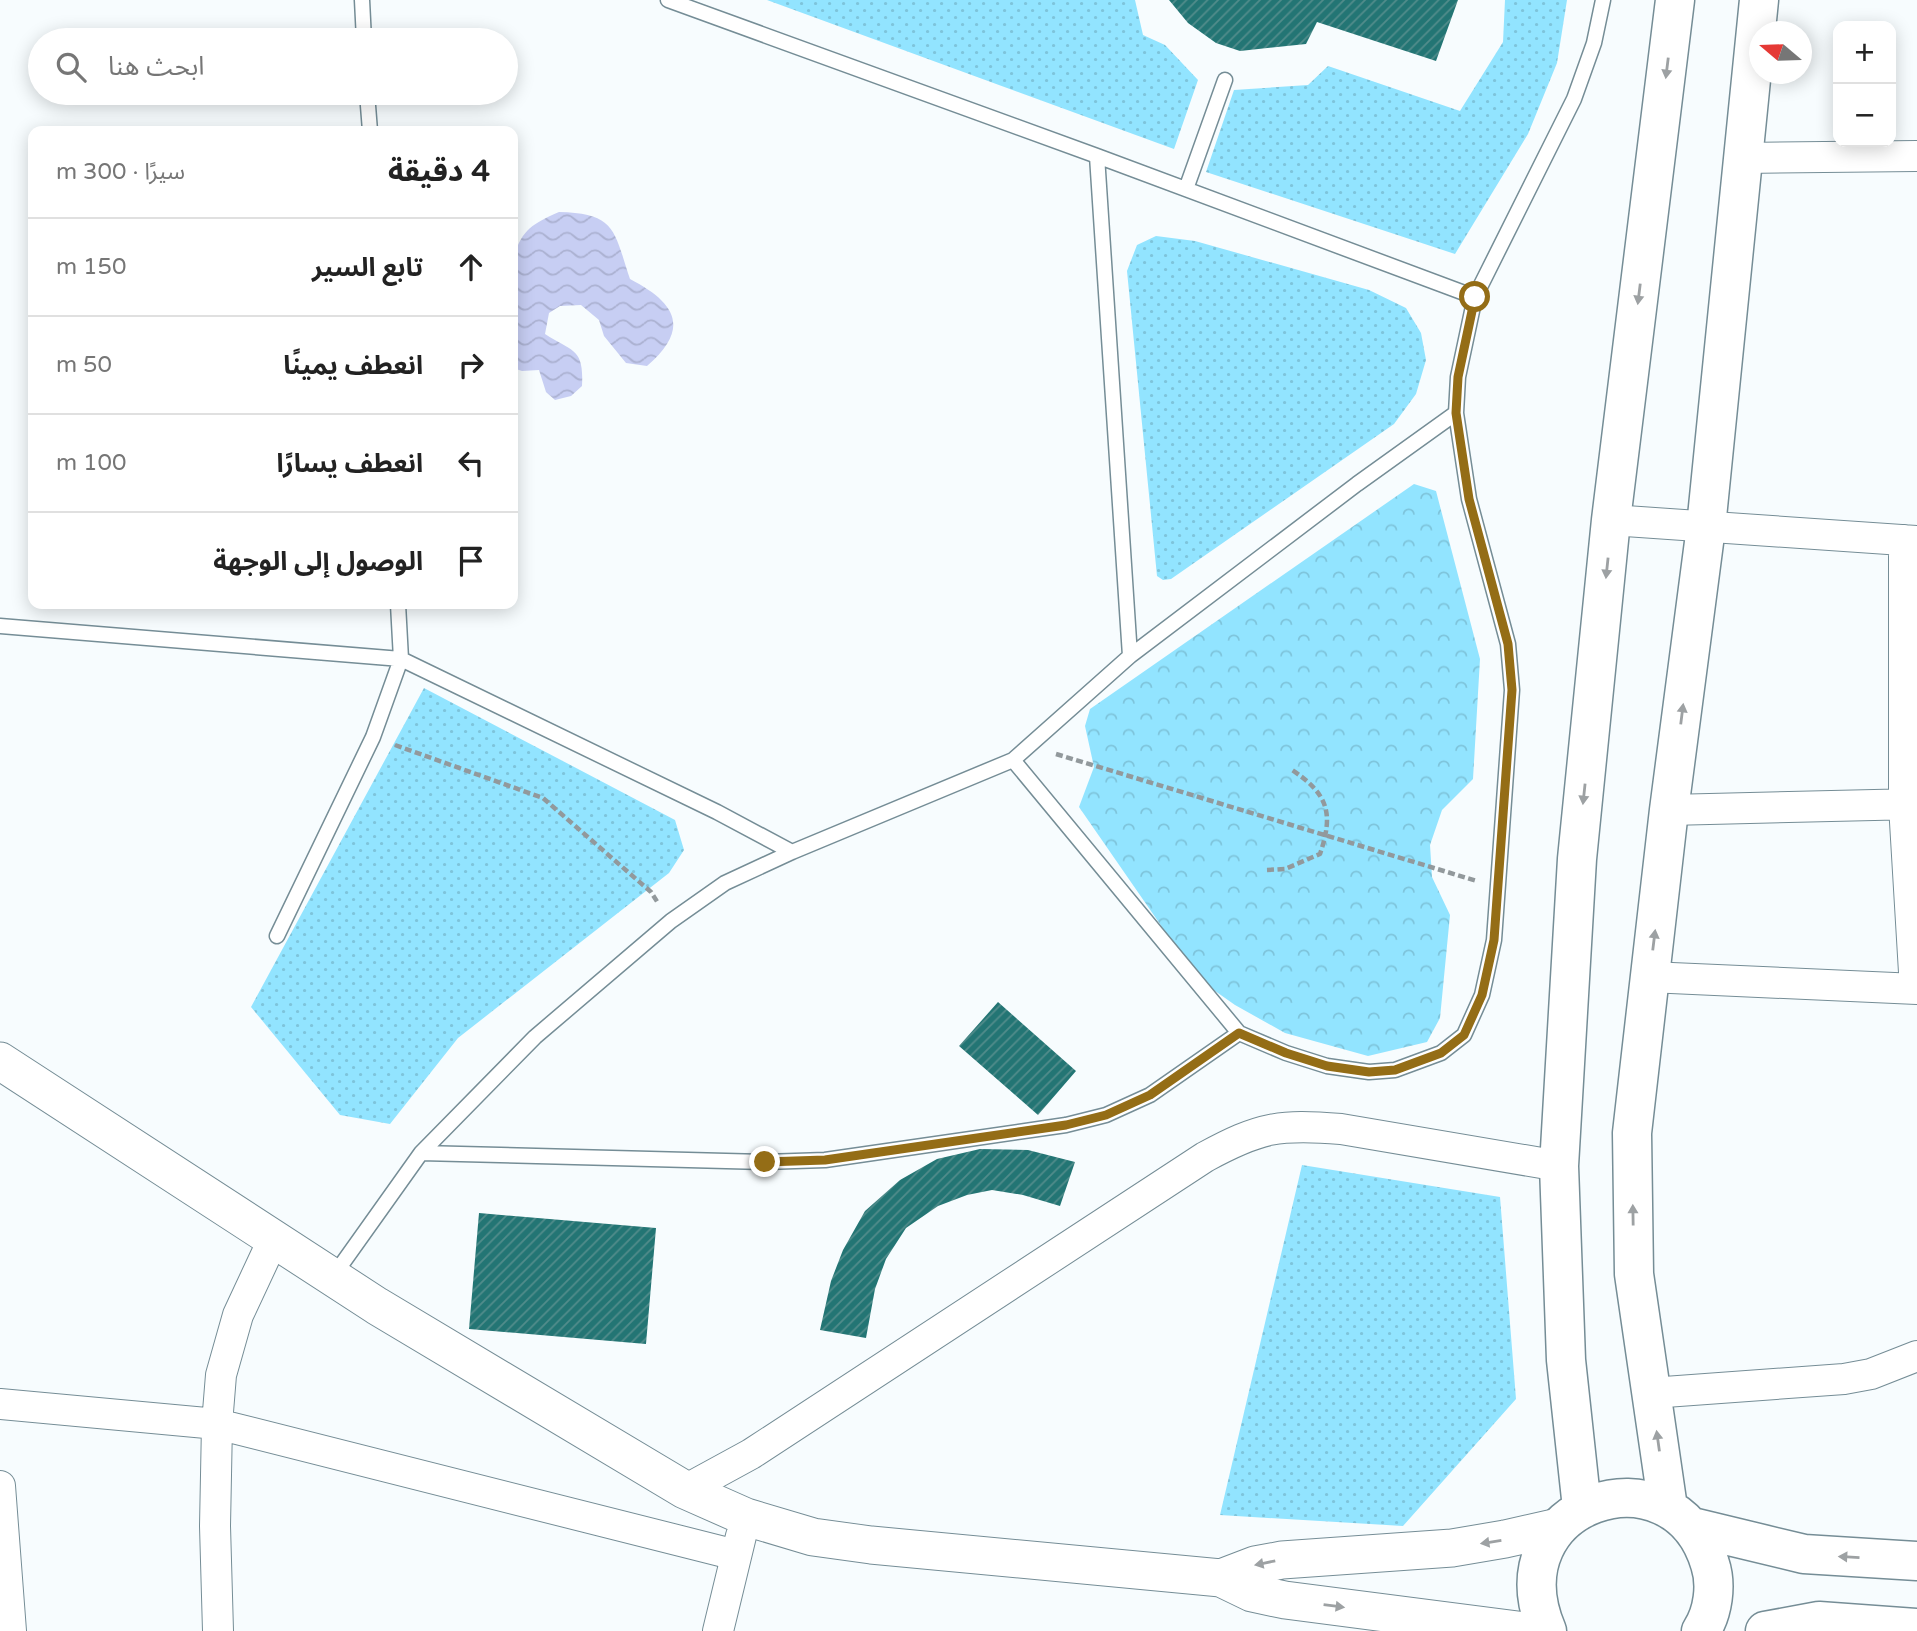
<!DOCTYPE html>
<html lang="ar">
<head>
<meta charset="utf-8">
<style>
	body { margin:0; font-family:"Varela Round","Noto Sans Arabic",sans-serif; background:#f6f6f6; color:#222; direction:rtl }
	.controls { position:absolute; right:21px; top:21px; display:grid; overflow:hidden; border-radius:14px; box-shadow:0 4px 18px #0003 }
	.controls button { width:63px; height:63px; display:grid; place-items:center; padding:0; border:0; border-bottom:2px solid #e0e0e0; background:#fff; color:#222; font:35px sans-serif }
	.compass { position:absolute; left:1749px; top:21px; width:63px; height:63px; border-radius:50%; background:#fff; box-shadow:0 4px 18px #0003; rotate:289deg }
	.stop { position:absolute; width:21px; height:21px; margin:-16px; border:5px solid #946d16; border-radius:50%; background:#fff }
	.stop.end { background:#946d16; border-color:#fff; box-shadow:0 2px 7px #0008 }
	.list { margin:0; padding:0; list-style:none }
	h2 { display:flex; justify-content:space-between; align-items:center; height:91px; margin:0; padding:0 28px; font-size:30px }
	h2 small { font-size:23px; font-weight:400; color:#767676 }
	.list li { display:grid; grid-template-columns:46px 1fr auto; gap:21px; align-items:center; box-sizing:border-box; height:98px; padding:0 28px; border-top:2px solid #e0e0e0 }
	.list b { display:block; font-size:26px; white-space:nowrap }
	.list em { font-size:23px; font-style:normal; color:#767676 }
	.icon { flex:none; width:38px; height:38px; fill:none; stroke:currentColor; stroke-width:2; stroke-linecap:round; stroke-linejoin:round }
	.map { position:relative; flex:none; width:1917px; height:1631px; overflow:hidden; direction:ltr }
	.search { position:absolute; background:#fff; box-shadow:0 4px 18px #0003; left:28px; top:28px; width:490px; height:77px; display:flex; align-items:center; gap:18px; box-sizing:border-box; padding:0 24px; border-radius:38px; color:#767676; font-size:26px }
	.panel { position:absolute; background:#fff; box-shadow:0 4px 18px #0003; left:28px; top:126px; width:490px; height:483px; border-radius:14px; direction:rtl }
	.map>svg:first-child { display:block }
	.grass { fill:url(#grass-dots) }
	.park { fill:url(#park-crowns) }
	.water { fill:url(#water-waves) }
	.building { fill:url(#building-hatch) }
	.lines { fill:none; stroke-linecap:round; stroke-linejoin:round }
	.service-casing { stroke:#758d96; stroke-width:17 }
	.minor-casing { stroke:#758d96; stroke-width:32 }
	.tertiary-casing { stroke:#758d96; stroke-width:39 }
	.secondary-casing { stroke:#758d96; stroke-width:41 }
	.path { stroke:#92999c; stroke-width:4.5; stroke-dasharray:7 3.5; stroke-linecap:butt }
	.service { stroke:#fff; stroke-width:14 }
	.minor { stroke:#fff; stroke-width:30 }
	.tertiary { stroke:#fff; stroke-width:37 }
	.secondary { stroke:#fff; stroke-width:38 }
	.oneway { fill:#9da1a3 }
	.route { stroke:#946d16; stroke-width:9 }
</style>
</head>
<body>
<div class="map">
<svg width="1917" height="1631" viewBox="0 0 1917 1631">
	<defs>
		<pattern id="grass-dots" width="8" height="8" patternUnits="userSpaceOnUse" patternTransform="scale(1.75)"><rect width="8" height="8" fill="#92e4ff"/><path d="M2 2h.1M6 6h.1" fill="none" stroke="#7ec4db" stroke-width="1.8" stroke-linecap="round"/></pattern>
		<pattern id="park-crowns" width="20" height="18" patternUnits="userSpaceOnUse" patternTransform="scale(1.75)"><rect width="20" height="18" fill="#92e4ff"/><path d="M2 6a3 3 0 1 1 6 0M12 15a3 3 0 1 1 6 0" fill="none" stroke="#7ec4db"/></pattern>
		<pattern id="water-waves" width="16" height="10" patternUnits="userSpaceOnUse" patternTransform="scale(1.75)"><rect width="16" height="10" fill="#c7cef3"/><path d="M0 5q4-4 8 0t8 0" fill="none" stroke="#abb1d1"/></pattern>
		<pattern id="building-hatch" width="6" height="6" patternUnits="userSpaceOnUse" patternTransform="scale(1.75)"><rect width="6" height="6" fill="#237574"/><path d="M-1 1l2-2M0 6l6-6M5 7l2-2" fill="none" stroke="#528c8b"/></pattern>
	</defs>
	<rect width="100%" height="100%" fill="#f7fcfe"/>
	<!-- grass -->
	<path class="grass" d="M767 0H1135L1143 35 1165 45 1198 80 1174 149Z
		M1505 0H1567L1557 63 1528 134 1455 254 1206 172 1234 90 1308 85 1328 66 1460 111 1503 42Z
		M1156 236 1195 241 1369 290 1406 308 1421 333 1426 360 1416 394 1394 424 1171 579 1163 580 1157 576 1127 271 1137 245Z
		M424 688 675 820 684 850 669 873 458 1038 390 1124 340 1115 251 1007Z
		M1302 1165 1500 1197 1516 1399 1403 1526 1220 1515Z"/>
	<!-- park -->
	<path class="park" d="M1414 484 1436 491 1480 659 1473 779 1442 810 1430 845 1432 877 1450 915 1440 1018 1427 1042 1368 1056 1285 1033 1235 1005 1198 979 1079 807 1094 767 1085 726 1090 709Z"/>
	<!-- water -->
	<path class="water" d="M559 212C617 213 614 232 630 279 676 303 691 328 647 366L626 363 604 336 599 320 581 305 560 306 549 313 545 334C573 352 584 348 582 386L571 396 555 400 546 392 539 370 522 371 513 368V260C521 230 532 224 559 212Z"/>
	<!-- building -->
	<path class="building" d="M1169 0H1458L1436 61 1317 22 1306 44 1240 51 1216 43 1188 23Z
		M998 1002 1076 1071 1038 1115 959 1046Z
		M980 1149 1028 1150 1075 1162 1060 1206 1023 1195 992 1190 967 1195 938 1206 906 1228 886 1259 875 1289 866 1338 820 1330 831 1281 843 1250 865 1211 900 1180 937 1159Z
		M479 1213 656 1228 646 1344 469 1329Z"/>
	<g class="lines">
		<!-- service casing -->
		<g class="service-casing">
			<path id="service" d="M362 0 364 40
				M668 0 1097 156 1475 297
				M367 93 370 131
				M1097 156 1130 656
				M1186 189 1225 80
				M0 626 401 659 398 604
				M1013 760 1239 1033 1286 1053 1327 1066 1369 1072 1395 1070 1441 1053 1464 1035 1482 995 1494 940 1512 690 1508 644 1469 499 1456 413 1458 377 1475 297 1574 99 1594 43 1603 0
				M277 936 373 737 401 659 717 812 792 852
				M421 1153 765 1162 825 1160 1066 1125 1106 1115 1150 1095 1239 1033
				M332 1278 421 1153 535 1037 671 921 725 883 792 852 1013 760 1130 656 1357 484 1456 413"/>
		</g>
		<!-- minor casing -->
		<g class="minor-casing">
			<path id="minor" d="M1743 158 1917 156
				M1611 520 1917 541
				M1904 540V805L1915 989
				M1669 810 1917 804
				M1649 977 1917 989
				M1651 1393 1844 1379 1871 1374 1917 1356
				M0 1404 217 1424 736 1555
				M0 1486 11 1631
				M685 1490 751 1454 1205 1157C1260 1127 1279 1124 1341 1129L1559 1166
				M218 1631 215 1526 217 1424 221 1375 238 1315 273 1240
				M718 1631 741 1536"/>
		</g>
		<!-- tertiary casing -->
		<g class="tertiary-casing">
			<path id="tertiary" d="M0 1061 377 1306 685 1490 746 1517 813 1537 871 1545 1221 1578 1252 1593 1285 1600 1525 1631
				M1221 1578 1255 1565 1282 1560 1452 1548 1505 1539 1558 1527"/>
		</g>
		<!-- secondary casing -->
		<g class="secondary-casing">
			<path id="secondary" d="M1582 1508 1566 1360 1559 1166 1577 859 1611 520 1675 0
				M1668 1508 1634 1274 1632 1133 1669 810 1706 527 1759 0
				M1692 1527 1804 1554 1917 1561
				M1547 1631C1492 1502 1674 1443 1710 1564 1717 1585 1713 1613 1701 1631
				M1765 1631 1819 1621 1917 1628"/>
		</g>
		<!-- path -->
		<path class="path" d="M395 745 543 798 651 892 658 903
			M1056 754 1477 881
			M1267 870 1285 869 1320 854C1334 813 1328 794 1292 770"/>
		<!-- service -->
		<use href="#service" class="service"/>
		<!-- minor -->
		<use href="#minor" class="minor"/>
		<!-- tertiary -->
		<use href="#tertiary" class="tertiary"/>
		<!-- secondary -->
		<use href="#secondary" class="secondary"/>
	</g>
	<!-- one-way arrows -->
	<defs><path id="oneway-solid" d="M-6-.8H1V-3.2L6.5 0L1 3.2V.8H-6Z" transform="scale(1.75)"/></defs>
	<g class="oneway">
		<use href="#oneway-solid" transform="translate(1667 68) rotate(97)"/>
		<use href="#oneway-solid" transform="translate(1639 294) rotate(97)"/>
		<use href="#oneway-solid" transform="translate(1607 568) rotate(96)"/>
		<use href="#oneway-solid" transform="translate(1682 714) rotate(-83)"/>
		<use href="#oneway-solid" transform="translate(1584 794) rotate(96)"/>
		<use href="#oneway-solid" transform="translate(1654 940) rotate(-83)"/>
		<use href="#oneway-solid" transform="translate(1633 1215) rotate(-91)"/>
		<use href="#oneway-solid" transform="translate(1658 1441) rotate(-98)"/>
		<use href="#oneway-solid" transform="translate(1491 1542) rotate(171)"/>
		<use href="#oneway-solid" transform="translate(1849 1557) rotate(-177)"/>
		<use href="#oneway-solid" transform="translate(1265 1563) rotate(168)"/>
		<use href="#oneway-solid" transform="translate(1334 1606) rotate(7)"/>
	</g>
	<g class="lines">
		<!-- route -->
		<path class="route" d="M765 1162 825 1160 1066 1125 1106 1115 1150 1095 1239 1033 1286 1053 1327 1066 1369 1072 1395 1070 1441 1053 1464 1035 1482 995 1494 940 1512 690 1508 644 1469 499 1456 413 1458 377 1475 297"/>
	</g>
</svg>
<div class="controls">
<button>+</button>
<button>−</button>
</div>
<svg class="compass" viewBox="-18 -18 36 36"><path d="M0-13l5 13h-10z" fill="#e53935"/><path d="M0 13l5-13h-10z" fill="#767676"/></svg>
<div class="stop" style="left:1475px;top:297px"></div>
<div class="stop end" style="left:765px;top:1162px"></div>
<div class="search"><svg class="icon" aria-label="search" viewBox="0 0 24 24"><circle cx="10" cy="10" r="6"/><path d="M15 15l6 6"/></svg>ابحث هنا</div>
<section class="panel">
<h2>4 دقيقة<small>سيرًا · 300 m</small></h2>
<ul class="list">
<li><svg class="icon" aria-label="ahead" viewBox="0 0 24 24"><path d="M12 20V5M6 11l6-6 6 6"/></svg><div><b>تابع السير</b></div><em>150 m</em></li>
<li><svg class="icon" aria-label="right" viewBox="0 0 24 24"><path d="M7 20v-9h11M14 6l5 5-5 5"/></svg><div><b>انعطف يمينًا</b></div><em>50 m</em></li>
<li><svg class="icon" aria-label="left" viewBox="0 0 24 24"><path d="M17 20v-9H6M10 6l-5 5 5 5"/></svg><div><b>انعطف يسارًا</b></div><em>100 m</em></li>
<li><svg class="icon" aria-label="arrive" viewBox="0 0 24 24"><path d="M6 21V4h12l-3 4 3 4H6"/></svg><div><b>الوصول إلى الوجهة</b></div></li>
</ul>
</section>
</div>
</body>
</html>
